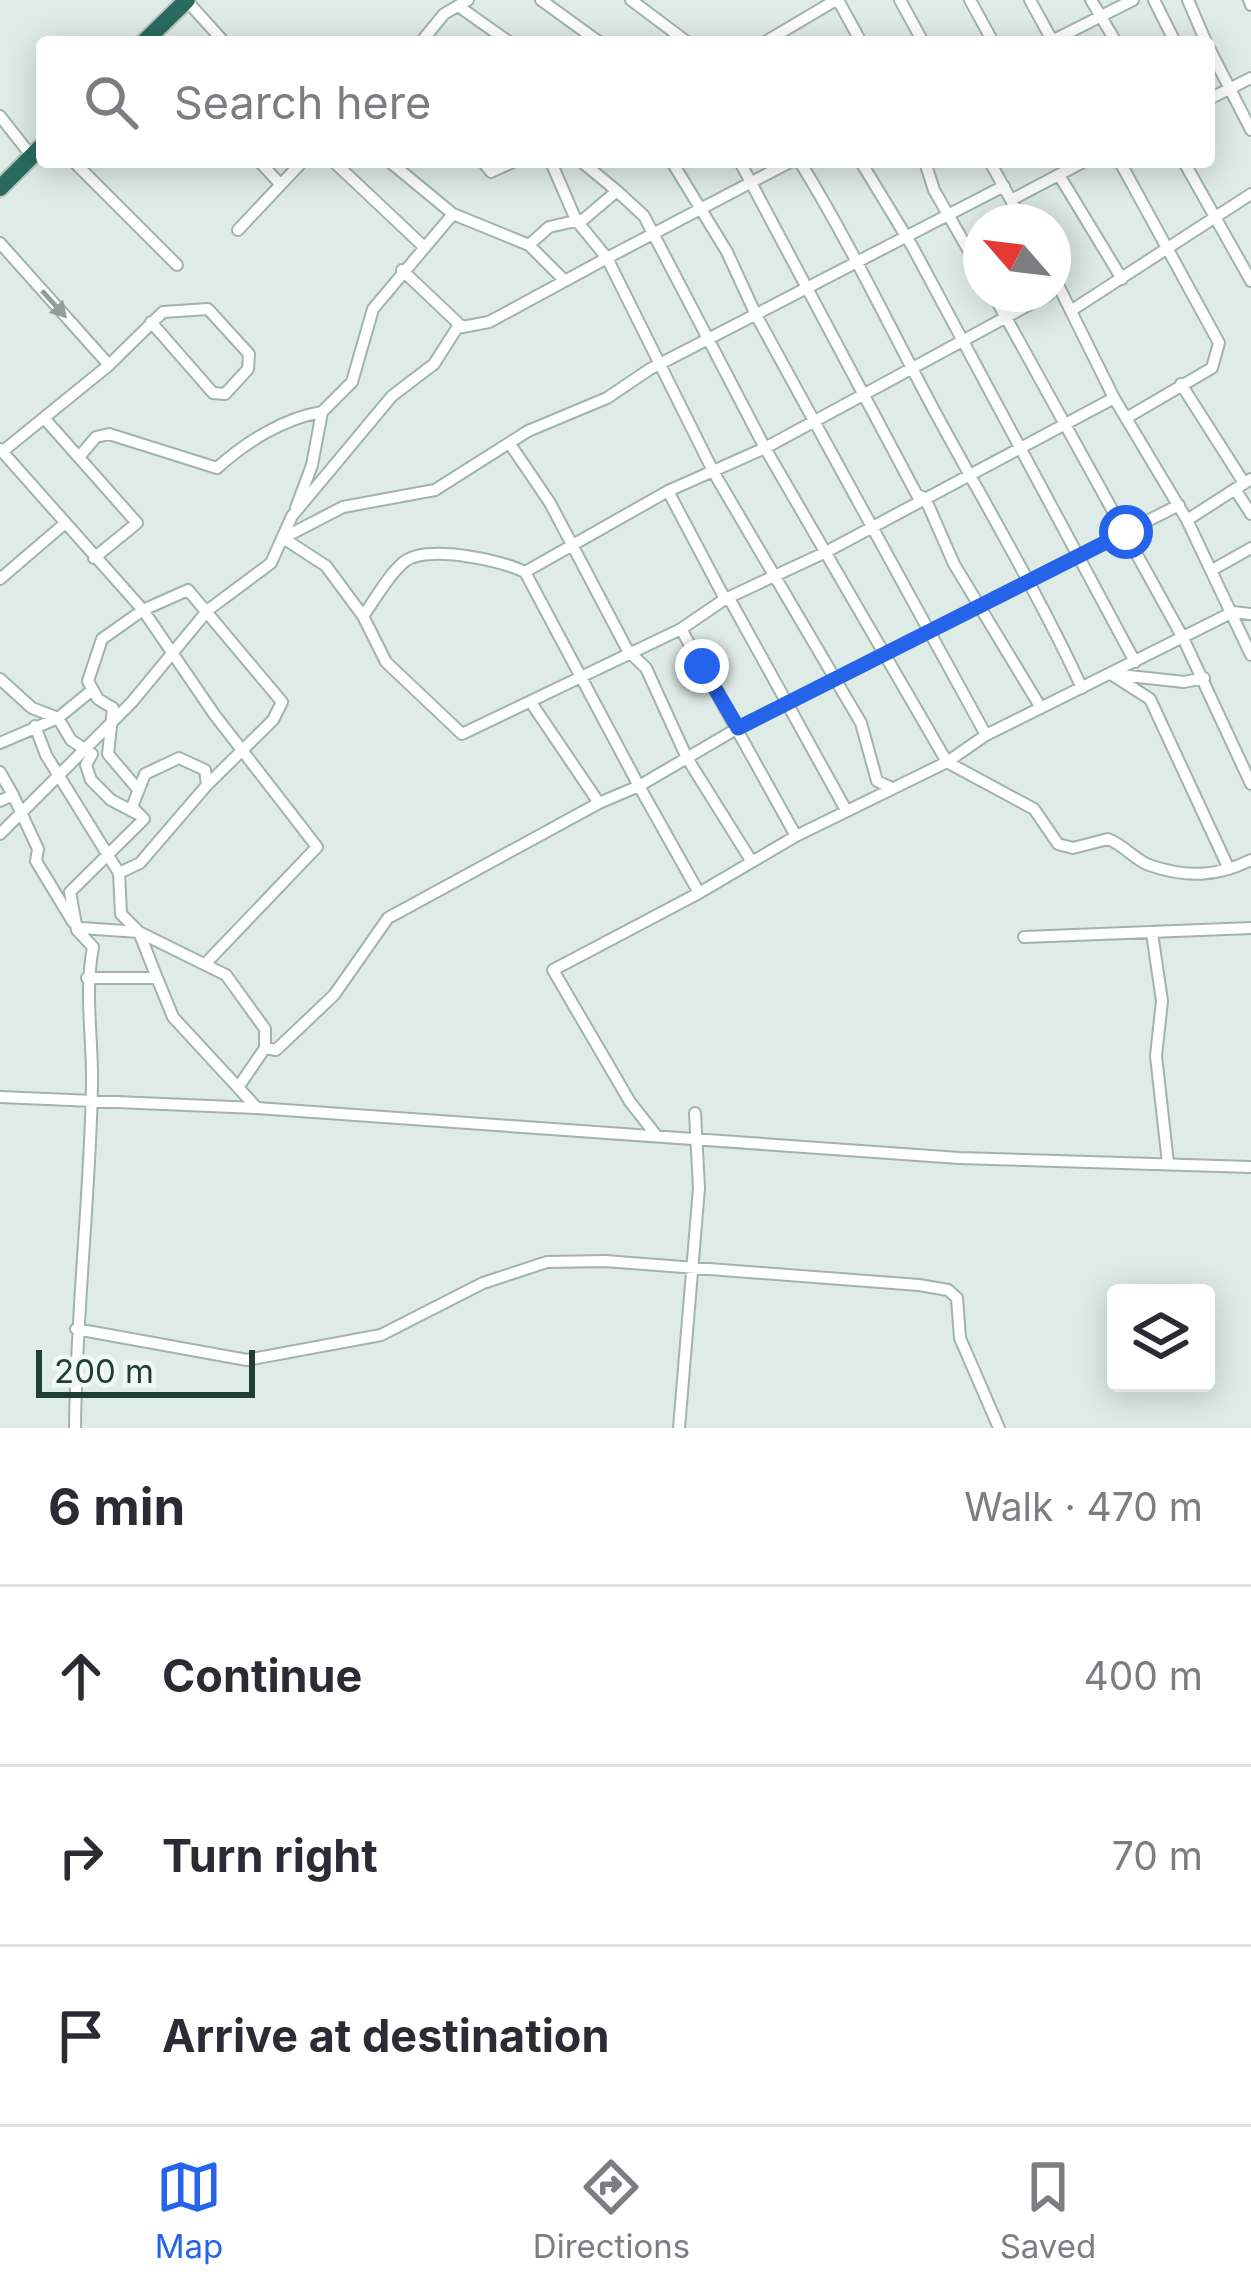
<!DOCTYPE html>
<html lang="en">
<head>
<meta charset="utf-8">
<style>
	body { margin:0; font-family:Inter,sans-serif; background:#f2f2f3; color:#2b2b33 }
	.controls { position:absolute; right:36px; bottom:36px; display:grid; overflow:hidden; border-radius:12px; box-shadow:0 6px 30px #0003 }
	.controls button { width:108px; height:108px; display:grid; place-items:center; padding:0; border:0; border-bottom:3px solid #e1e1e2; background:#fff; color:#2b2b33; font:60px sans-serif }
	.compass { position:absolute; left:963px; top:204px; width:108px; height:108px; border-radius:50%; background:#fff; box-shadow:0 6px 30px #0003; rotate:298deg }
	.scale { position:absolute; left:36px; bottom:30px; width:219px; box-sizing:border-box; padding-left:12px; border:6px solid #1f3d35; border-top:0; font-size:33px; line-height:42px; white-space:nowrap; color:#1f3d35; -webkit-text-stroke:9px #f0f8f4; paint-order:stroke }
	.stop { position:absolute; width:36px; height:36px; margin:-27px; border:9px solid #2563eb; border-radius:50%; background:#fff }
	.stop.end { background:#2563eb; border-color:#fff; box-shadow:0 3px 12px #0008 }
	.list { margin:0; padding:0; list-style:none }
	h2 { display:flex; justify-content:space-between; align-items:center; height:156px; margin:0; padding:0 48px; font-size:51px }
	h2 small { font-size:39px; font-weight:400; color:#7c7c81 }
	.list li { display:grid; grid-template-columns:78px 1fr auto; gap:36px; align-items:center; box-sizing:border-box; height:180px; padding:0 48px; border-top:3px solid #e1e1e2 }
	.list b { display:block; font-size:45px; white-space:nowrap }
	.list em { font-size:39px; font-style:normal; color:#7c7c81 }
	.icon { flex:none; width:66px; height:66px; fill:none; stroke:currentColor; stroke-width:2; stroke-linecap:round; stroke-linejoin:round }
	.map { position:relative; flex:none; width:1251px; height:1428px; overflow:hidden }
	.search { position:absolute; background:#fff; box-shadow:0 6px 30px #0003; left:36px; right:36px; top:36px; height:132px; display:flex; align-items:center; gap:30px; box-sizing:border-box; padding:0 42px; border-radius:12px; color:#7c7c81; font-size:45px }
	.sheet { height:696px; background:#fff }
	nav { display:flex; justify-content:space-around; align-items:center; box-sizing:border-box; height:168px; border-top:3px solid #e1e1e2; background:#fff; font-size:33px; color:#7c7c81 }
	nav a { display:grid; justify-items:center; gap:6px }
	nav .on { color:#2563eb }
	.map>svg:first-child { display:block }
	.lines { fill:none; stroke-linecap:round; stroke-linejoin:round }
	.minor-casing { stroke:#a2b3ad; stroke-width:14 }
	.highway-casing { stroke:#bcc5c2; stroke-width:20 }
	.minor { stroke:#fff; stroke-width:10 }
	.highway { stroke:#296b5f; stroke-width:16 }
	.oneway { fill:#8f9e9a }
	.route { stroke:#2563eb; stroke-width:15 }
</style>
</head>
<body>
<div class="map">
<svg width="1251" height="1428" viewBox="0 0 1251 1428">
	<rect width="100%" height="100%" fill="#dfebe6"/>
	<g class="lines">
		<!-- minor casing -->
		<g class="minor-casing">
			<path id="minor" d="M541 0 599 42
				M631 0 687 42
				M838 0 861 42
				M900 0 923 42
				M970 0 993 42
				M1030 0 1053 42
				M1091 0 1116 42
				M1154 0 1175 42
				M1188 0 1206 42
				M1249 0 1251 5
				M187 1 224 42
				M461 8 509 42
				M421 42 444 14 468 0
				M765 42 836 0
				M1050 42 1133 0
				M1209 48 1251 130
				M1209 99 1251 78
				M0 116 26 149
				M74 162 177 265
				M260 162 280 184
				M334 162 422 245
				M390 162 453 214 529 245 565 281
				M483 162 491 172 513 162
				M672 162 727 252 756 315 986 735
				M740 162 917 495 925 498 954 564 1041 708
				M790 162 607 258 714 473 861 723 877 781 890 787
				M800 162C850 243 890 328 935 412 985 504 1038 593 1082 688
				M861 162 912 246 1135 662
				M925 162 934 190 981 272
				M990 162 1023 222
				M1120 162 1219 343 1212 368 1128 417
				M1184 162 1251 281
				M1059 175 1122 279
				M617 191 644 216 765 448 947 762 986 735 1233 612 1251 614
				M1011 200 1083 162
				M238 230 302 162
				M0 243 109 365
				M529 245 549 227 584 219 617 191 582 162
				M402 270 461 326
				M1053 275 1114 398 1187 520 1251 655
				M993 294 1183 638 1251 784
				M1072 310 1251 194
				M1181 384 1244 483
				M44 418 137 523 94 558
				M510 444 550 503 628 651 646 668 687 758 752 862
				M0 449 143 610 214 714 317 847 207 962
				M3 451 109 365 163 312 208 309 249 354 248 369 225 394 213 393 151 322
				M79 457 96 437 109 434 217 468C246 442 284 418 322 412
				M1235 489 1251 514
				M668 491 765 448 1049 294
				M296 508 312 465 322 412 352 382 373 309 453 214
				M1187 520 1251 479
				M283 538 343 507 435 490 528 431 607 398 650 369 1004 186
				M283 538 326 566 363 616 386 662 462 734 681 629
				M1212 570 1251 548
				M525 572 639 786 599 803 532 704
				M0 579 63 525
				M725 599 824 553 1114 398
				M730 600 846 810
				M363 616C375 600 388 575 404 562 427 544 501 560 525 572L668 491 725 599 681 629 796 836 947 762 1034 809 1058 844 1073 848 1108 839C1124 845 1135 860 1149 865 1186 878 1216 877 1251 860
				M1204 678 1184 682 1111 674 1150 699 1229 869
				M0 679 32 708 58 718 71 740 92 754 86 765 91 780 111 800 136 813
				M35 726 46 755 119 873 121 914 139 932 157 978
				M0 743 58 718 91 691
				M0 772 13 795 0 801
				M136 787 108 754 113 708 98 699 88 681 102 639 143 610 188 590 282 702 273 720 207 785
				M13 795 38 849 36 861 73 922
				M0 834 132 702 208 610 271 563 292 516 392 396 434 364 457 328 489 322 607 258 576 220 551 162
				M796 836 699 893 639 786 738 728 1179 505
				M81 928 139 932 226 975 265 1029V1048L239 1086
				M1152 933 1162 1001 1156 1056 1168 1163
				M1024 937 1251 928
				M87 978H157L173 1017 257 1108
				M265 1048 276 1050 334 995 388 918 599 803
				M0 1097 257 1108 959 1158 1251 1167
				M656 1135 630 1102 553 970 699 893
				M76 1329 247 1360 381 1335 483 1283 547 1262 605 1261 919 1285 948 1290 957 1298 960 1338 999 1428
				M75 1428C76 1313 90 1199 92 1085 93 1039 84 995 93 947L77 930 70 892 144 819 132 807 145 774 179 758 205 770 207 785 140 863 119 873
				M679 1428 699 1188 695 1113"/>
		</g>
		<!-- highway casing -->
		<g class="highway-casing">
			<path id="highway" d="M144 42 187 0
				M0 188 42 146"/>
		</g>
		<!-- minor -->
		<use href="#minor" class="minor"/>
		<!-- highway -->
		<use href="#highway" class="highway"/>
	</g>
	<!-- one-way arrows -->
	<defs><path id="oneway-solid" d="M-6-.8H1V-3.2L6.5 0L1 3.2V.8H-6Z" transform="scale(3)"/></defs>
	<use class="oneway" href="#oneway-solid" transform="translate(54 304) rotate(48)"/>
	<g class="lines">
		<!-- route -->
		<path class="route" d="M702 666 738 728 1126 532"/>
	</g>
</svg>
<div class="controls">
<button><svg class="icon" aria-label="layers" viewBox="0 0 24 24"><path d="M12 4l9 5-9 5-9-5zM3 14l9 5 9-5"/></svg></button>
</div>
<svg class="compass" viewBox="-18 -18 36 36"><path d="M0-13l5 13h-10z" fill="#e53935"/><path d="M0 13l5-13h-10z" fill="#7c7c81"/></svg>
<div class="scale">200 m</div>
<div class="stop" style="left:1126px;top:532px"></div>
<div class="stop end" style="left:702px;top:666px"></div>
<div class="search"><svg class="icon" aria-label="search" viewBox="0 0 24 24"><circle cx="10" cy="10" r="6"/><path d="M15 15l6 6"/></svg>Search here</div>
</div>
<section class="sheet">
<h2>6 min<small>Walk · 470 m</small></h2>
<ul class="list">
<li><svg class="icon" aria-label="ahead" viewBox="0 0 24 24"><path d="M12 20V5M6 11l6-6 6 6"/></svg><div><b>Continue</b></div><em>400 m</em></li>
<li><svg class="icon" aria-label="right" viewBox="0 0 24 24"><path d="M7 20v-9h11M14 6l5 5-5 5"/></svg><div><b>Turn right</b></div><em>70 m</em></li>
<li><svg class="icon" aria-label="arrive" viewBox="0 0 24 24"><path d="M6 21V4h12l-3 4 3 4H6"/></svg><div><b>Arrive at destination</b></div></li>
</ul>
</section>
<nav>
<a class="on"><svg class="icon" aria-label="map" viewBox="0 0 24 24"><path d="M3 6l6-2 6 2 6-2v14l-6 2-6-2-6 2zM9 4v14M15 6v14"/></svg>Map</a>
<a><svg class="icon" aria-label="directions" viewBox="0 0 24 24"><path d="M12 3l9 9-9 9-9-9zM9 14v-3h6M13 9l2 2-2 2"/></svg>Directions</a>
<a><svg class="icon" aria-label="saved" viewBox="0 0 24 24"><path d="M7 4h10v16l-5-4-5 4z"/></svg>Saved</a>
</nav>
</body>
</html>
